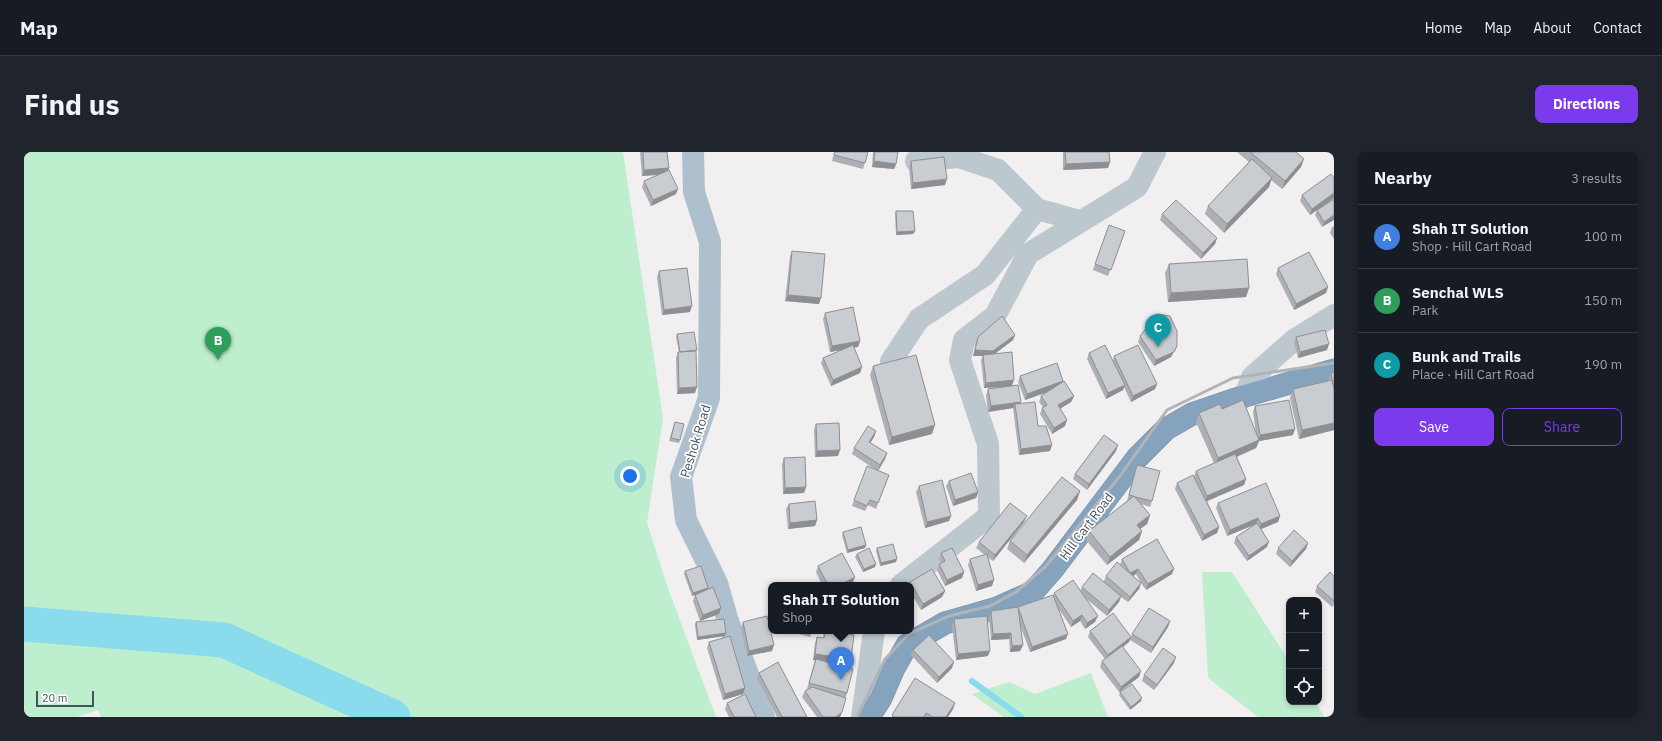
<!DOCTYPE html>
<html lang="en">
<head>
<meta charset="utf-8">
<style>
	body { margin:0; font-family:"IBM Plex Sans",sans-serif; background:#20242c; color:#f1f3f6 }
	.controls { position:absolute; right:12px; bottom:12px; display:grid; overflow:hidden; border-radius:8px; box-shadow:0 2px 6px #0003 }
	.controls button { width:36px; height:36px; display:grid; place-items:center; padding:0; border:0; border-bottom:1px solid #363941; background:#171b24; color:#f1f3f6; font:20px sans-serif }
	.scale { position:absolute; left:12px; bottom:10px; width:58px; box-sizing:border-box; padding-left:4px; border:2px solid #47535c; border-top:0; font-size:11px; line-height:14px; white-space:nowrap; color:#47535c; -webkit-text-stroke:3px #fff; paint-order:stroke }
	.you { position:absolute; left:606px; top:324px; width:14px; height:14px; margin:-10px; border:3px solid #fff; border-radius:50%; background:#1a73e8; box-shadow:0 0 0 6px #1a73e833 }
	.badge { display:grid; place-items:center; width:26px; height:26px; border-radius:50%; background:#7c3aed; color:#fff; font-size:13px; font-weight:700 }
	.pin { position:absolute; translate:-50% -33px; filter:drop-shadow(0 1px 2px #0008) }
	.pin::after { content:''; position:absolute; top:21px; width:14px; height:12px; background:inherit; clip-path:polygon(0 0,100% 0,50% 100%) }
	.popup { position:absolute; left:744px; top:430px; width:146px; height:52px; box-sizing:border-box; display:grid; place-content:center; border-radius:8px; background:#171b24; filter:drop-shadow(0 1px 3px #0005); font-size:13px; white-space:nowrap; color:#9ea1a6 }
	.popup b { font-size:15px; color:#f1f3f6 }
	.popup::after { content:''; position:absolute; left:50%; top:100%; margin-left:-8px; border:8px solid transparent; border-top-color:#171b24 }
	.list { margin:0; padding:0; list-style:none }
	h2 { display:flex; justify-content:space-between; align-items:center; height:52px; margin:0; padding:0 16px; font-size:17px }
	h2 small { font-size:13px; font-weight:400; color:#9ea1a6 }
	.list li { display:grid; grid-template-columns:26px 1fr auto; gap:12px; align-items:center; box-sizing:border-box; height:64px; padding:0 16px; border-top:1px solid #363941 }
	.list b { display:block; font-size:15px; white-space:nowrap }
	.list p { margin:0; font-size:13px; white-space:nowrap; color:#9ea1a6 }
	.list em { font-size:13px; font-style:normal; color:#9ea1a6 }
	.actions { display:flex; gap:8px; padding:12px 16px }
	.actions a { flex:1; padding:9px 0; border:1px solid #7c3aed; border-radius:8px; text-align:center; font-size:14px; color:#7c3aed }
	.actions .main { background:#7c3aed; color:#fff }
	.icon { flex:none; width:22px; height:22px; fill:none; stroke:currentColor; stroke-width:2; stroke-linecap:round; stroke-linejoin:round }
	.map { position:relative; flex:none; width:1310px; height:565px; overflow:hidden; border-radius:8px }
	header { display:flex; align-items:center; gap:24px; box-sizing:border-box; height:56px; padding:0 20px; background:#171b24; border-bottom:1px solid #363941 }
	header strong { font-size:19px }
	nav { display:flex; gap:22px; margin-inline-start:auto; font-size:14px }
	.intro { display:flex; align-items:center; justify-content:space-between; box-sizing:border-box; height:96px; padding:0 24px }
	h1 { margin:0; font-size:28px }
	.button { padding:10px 18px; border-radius:8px; background:#7c3aed; color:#fff; font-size:14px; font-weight:700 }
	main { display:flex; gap:24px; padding:0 24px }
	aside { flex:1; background:#171b24; border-radius:8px; box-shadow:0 2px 6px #0003 }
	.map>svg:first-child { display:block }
	.green { fill:#bdefcf }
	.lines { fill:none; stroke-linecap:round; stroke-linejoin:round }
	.stream { stroke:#8adbec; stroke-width:6 }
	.river { stroke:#8adbec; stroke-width:35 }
	.highway-casing { stroke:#718eaa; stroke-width:23 }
	.minor { stroke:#bdc7ce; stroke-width:22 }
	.major { stroke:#aebfce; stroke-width:22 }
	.highway { stroke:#86a3be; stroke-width:22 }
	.rail { stroke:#b1b4b9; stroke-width:3 }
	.wall { fill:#adafb4; fill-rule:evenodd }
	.shaded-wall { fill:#8d8f92 }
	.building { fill:#c9ccd1; stroke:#8d8f92 }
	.labels { text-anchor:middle; stroke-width:3.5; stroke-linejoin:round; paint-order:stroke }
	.street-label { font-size:13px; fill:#47535c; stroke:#fff }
</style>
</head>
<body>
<header>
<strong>Map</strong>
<nav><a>Home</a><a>Map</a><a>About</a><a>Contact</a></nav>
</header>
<div class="intro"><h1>Find us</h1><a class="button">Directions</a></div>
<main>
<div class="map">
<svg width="1310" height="565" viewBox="0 0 1310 565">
	<rect width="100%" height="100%" fill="#f1efef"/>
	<!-- green -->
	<path class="green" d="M0 0H599L639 266 623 371 645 439 692 565H384L200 482 0 464Z
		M1178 420H1208L1265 509V550H1291L1301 565H1234L1184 526Z
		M0 481 196 500 338 565H77L74 558 53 565H0Z
		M1067 521 1084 565H980L948 542 985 530 1011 542Z"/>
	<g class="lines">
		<!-- stream -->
		<path class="stream" d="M948 529 997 565"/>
		<!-- river -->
		<path class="river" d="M0 472 200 488 369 565"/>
		<!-- highway casing -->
		<g class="highway-casing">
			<path id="highway" d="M845 565 857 546 870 516 883 493 921 471 973 456 1009 440 1029 417 1113 306 1142 277 1168 262 1221 244 1310 218"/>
		</g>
		<!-- minor -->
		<path class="minor" d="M892 9 935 5 974 18 1013 57
			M867 209 895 167 961 123 1013 57 1056 69
			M1221 244 1228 225 1270 188 1310 163
			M877 433 965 364 964 292 936 208 940 188 971 164 1004 102 1113 35 1131 0
			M838 565 850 479"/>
		<!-- major -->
		<path class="major" d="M669 0 670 40 686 90 685 246 657 325 662 368 693 431 703 466 740 565"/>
		<!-- highway -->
		<use href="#highway" class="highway"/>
		<!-- rail -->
		<path class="rail" d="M833 565 861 507 885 482 925 464 966 454 992 440 1022 414 1096 324 1143 258 1209 226 1310 211"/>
	</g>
	<!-- wall -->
	<path class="wall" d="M616 0H643L645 16 644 18 652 42 627 54 618 35 620 29 634 23 618 24Z
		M810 0H844L839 17 808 9Z
		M849 0H874L872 12 870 17 848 15Z
		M1039 0H1085L1086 10 1084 16 1039 18Z
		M1213 0H1272L1277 15 1258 37 1247 28 1245 35 1200 81 1181 62 1184 54 1225 10Z
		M887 9 921 33 887 37 885 15Z
		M1310 26V46L1296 56 1310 47 1298 75 1291 63 1293 58 1286 63 1276 49 1278 43Z
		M872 59 891 79 889 82 872 83 871 62Z
		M1138 62 1193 86 1191 92 1177 107 1136 68Z
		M1085 73 1101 79 1084 124 1069 118Z
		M1310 74V87L1306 81 1308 75Z
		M768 99 795 152 761 149 766 104Z
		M1145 112 1225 136 1222 145 1144 150 1141 121Z
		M1254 116 1304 135 1302 141 1270 158 1252 122Z
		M635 119 666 160 638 163 633 125Z
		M801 161 836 189 834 195H830L838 215 836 221 807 234 797 211 799 206 818 198 806 200 799 167Z
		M653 182 672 201 671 241 653 242 652 206 654 200H655L652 185Z
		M991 183 989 188 971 202 997 250 996 251 1014 274 1026 299 995 303 989 256 964 260 962 243 964 237 978 235 960 236 957 208 959 204H949L952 190 954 185Z
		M1116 184 1153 194 1147 205 1130 214 1114 190Z
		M1272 185 1303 198 1274 206 1270 191Z
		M1065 201 1089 208 1090 204 1133 232 1131 237 1107 250 1100 235 1099 238 1082 247 1063 207Z
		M849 214 908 282 865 293 846 223Z
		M1310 220V278L1275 287 1266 246 1269 237 1305 229V227L1307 221Z
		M996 224 1039 229V230L1050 244 1047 250 1036 257 1041 274 1028 282 1016 262 1018 256 1019 255 1015 250 1017 244 1024 240 1001 248 994 230Z
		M1231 254 1269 283 1235 289 1232 296 1213 305 1222 327 1220 333 1183 349 1195 375 1193 381 1178 389 1151 337 1153 331 1170 324 1172 319 1190 311 1172 270 1175 261 1198 257 1232 281 1229 260Z
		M650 272 656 288 655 291 645 289Z
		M792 272 814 304 791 305 790 278Z
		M852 279 850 285 846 291 863 301 861 307 854 319 865 323 852 357 844 353 841 359 828 354 830 348 852 318 828 302 830 296Z
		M1092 299 1063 338 1049 327 1051 322Z
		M760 306 782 335 780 341 759 342 758 312Z
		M1113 313 1128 349 1126 355 1117 352 1126 363 1123 372 1116 377 1118 379 1115 388 1083 413 1062 388 1065 379 1103 349 1111 319Z
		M925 329 954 340 952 346 929 354 922 334Z
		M895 334 927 364 925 369 901 376 892 340Z
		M1056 339 1053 348 1000 411 983 397 986 389Z
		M1194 351 1256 364 1254 370 1237 377 1243 395 1223 409 1210 391 1212 385 1230 373 1203 384 1192 356Z
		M765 352 793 368 791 374 764 377 762 357Z
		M1003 364 1000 370 969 409 963 405 968 434 952 439 944 413 946 407 961 403 952 396 955 390Z
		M819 380 842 393 841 396 823 401 818 383Z
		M1284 391 1282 397 1266 415 1252 402 1254 396Z
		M853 396 872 410 856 414 852 399Z
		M917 401 940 420 938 426 921 434 913 418 915 412 917 411 915 407Z
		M833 402 851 415 839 420 831 405Z
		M1098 407 1148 422 1122 438 1117 431 1115 437 1104 450 1097 445 1095 450 1083 464 1060 445 1071 470 1061 477 1056 469 1047 475 1034 456 1042 487 1006 500 996 473 999 493 996 499 986 500 985 487 967 488 965 465 967 459 994 455 1029 444 1030 441 1056 439 1058 435 1080 429 1082 424 1096 413ZM1112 422 1117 431 1109 424Z
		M794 414 829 430 824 433H798L792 420Z
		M661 419 683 438 697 456 695 462 676 469 669 449 671 443 672 442 668 444 660 422Z
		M1310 424V453L1308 455 1291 440 1293 434Z
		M886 430 921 439 918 445 897 458 887 441V433H885Z
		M930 467 964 504 932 508 928 473Z
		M1146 469 1144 475 1127 501 1106 488 1108 482Z
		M672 470 701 484 673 488 671 473Z
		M719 470 748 499 723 504 717 476Z
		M768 479H788L786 485 768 480Z
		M800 479H824V482L825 513 801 509 823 541 816 565H793L778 545 781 539 784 537H783L791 508H789L791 491 793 485 799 486Z
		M1066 479 1107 485 1105 490 1099 495 1115 525 1095 540 1076 515 1078 509 1081 507 1064 485Z
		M685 490 721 536 719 542 699 548 683 496Z
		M889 498 930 510 928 516 913 531 887 503Z
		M1150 511 1130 538 1118 529 1120 523Z
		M735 521 783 565H753L733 526Z
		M1096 540 1118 546 1117 549 1106 558 1095 543Z
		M703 551 732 565H705L701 557Z
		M931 551 929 557 924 565H868V563Z"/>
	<!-- shaded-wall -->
	<path class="shaded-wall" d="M1280 7 1277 15 1258 37 1261 29Z
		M850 9 872 12 870 17 848 15Z
		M1086 10 1084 16 1039 18 1042 12Z
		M645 16 643 22 618 24 620 18Z
		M1248 26 1245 35 1200 81 1203 72Z
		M923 27 921 33 887 37 889 31Z
		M654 37 652 42 627 54 629 48Z
		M1310 41V46L1286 63 1288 57Z
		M1310 63V68L1298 75 1300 70Z
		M891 79 889 82 872 83 873 80Z
		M1193 86 1191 92 1177 107 1179 101Z
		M1304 135 1302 141 1270 158 1272 152Z
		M1225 136 1222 145 1144 150 1147 141Z
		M764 143 797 146 795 152 761 149Z
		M668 154 666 160 638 163 640 158Z
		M991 183 989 188 966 205 959 203V204H949L951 198Z
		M836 189 834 195 806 200 808 194Z
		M1305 192 1303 198 1274 206 1276 200Z
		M1153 194 1147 205 1130 214 1132 208Z
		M838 215 836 221 807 234 809 228Z
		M990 228 988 234 960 236 962 231Z
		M1039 229 1037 235 1001 248 1003 242Z
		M1133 232 1131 237 1107 250 1109 244Z
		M1101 233 1099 238 1082 247 1084 241Z
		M673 235 671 241 653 242 655 236Z
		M1050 244 1047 250 1032 259 1034 253Z
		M997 250 995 255 991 252 989 256 964 260 967 254Z
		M1043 268 1041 274 1028 282 1030 276Z
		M1310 271V278L1275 287 1278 278Z
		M911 273 908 282 865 293 868 285Z
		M1271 277 1269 283 1235 289 1232 296 1191 314 1194 306 1234 288 1236 283Z
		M852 279 850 285 843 296 845 290Z
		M1028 293 1026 299 995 303 997 297Z
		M1094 293 1092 299 1063 338 1065 332Z
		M816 298 814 304 791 305 793 299Z
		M863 301 861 307 854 319 856 313Z
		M1222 327 1220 333 1181 350 1183 344Z
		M782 335 780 341 759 342 761 336Z
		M1056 339 1053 348 1000 411 1003 403Z
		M954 340 952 346 929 354 931 348Z
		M1126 363 1123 372 1110 381 1113 373Z
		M927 364 925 369 901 376 903 370Z
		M1003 364 1000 370 969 409 971 403Z
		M1256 364 1254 370 1235 378 1237 372Z
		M1234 366 1232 372 1203 384 1206 378Z
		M793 368 791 374 764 377 766 371Z
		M1195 375 1193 381 1178 389 1180 383Z
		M1118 379 1115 388 1083 413 1086 405Z
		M1245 390 1243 395 1223 409 1225 404Z
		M1284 391 1282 397 1266 415 1268 409Z
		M842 393 841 396 823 401 824 398Z
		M873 407 872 410 856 414 857 411Z
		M852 412 851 415 839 420 840 417Z
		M1114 417 1112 422 1104 427 1106 421Z
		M1150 417 1148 422 1122 438 1124 432Z
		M940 420 938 426 921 434 923 428Z
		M831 425 829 430 824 433H816Z
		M970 428 968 434 952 439 954 433Z
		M1117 431 1115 437 1104 450 1106 445Z
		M684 436 683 439 668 444 669 441Z
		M921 439 918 445 897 458 899 452Z
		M1097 444 1095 450 1083 464 1085 458Z
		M697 456 695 462 676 469 679 463Z
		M1058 463 1056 469 1047 475 1049 469Z
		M1074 464 1071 470 1061 477 1063 471Z
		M1146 469 1144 475 1127 501 1129 495Z
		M702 481 701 484 673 488 674 485Z
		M987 481 985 487 967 488 969 482Z
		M1044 482 1042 487 1006 500 1008 495Z
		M1107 485 1105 490 1082 508 1084 503Z
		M750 493 748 499 723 504 725 499Z
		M999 493 996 499 986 500 988 494Z
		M966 499 964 504 932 508 934 502Z
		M791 502 827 507 825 513 789 508Z
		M1152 505 1150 511 1130 538 1133 533Z
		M930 510 928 516 913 531 915 525Z
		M1117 519 1115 525 1095 540 1097 535Z
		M721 536 719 542 699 548 701 542Z
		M1118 546 1117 549 1106 558 1107 555Z
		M931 551 929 557 924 565H922Z
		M818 560 816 565H812Z"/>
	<!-- building -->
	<path class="building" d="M619 0H643L645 16 620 18Z
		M811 0H844L841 11 810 3Z
		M851 0H874L872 12 850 9Z
		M1041 0H1085L1086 10 1042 12Z
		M1226 0H1272L1280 7 1261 29Z
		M920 5 923 27 889 31 887 9Z
		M1228 7 1248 26 1203 72 1184 54Z
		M645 18 654 37 629 48 620 29Z
		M1307 22 1310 26V41L1288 57 1278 43Z
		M1310 47V63L1300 70 1293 58Z
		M1152 48 1193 86 1179 101 1138 62Z
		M872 59H889L891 79 873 80Z
		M1085 73 1101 79 1087 118 1071 112Z
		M768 99 801 102 797 146 764 143Z
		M1285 100 1304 135 1272 152 1254 116Z
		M1223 107 1225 136 1147 141 1145 112Z
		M663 116 668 154 640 158 635 119Z
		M829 155 836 189 808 194 801 161Z
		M1133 162 1146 164 1153 179V194L1150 200 1132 208 1116 184Z
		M978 164 991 183 969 199 951 198 954 185Z
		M1301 178 1305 192 1276 200 1272 185Z
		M670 180 673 198 656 200 653 182Z
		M829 193 838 215 809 228 799 206Z
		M1081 193 1101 233 1084 241 1065 201Z
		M1114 193 1133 232 1109 244 1090 204Z
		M672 199 673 235 655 236 654 200Z
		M988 200 990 228 962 231 959 203Z
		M892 203 911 273 868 285 849 214Z
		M1033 211 1039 229 1003 242 996 224Z
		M1310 220V237L1307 221Z
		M1308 228 1310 237V271L1278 278 1269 237Z
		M1040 229 1050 244 1034 253 1043 268 1030 276 1018 256 1023 253 1017 244Z
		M994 233 997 250 967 254 964 237Z
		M1219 248 1235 288 1194 306 1175 261 1196 252 1198 257Z
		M1265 248 1271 277 1236 283 1231 254Z
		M1011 250 1014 274H1022L1028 293 997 297 991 252Z
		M651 270 660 272 656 288 647 286Z
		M815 271 816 298 793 299 792 272Z
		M844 274 852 279 845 290 863 301 856 313 830 296Z
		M1080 283 1094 293 1065 332 1051 322Z
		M1211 302 1222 327 1183 344 1172 319Z
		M781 305 782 335 761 336 760 306Z
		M1113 313 1136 319 1128 349 1111 345 1110 344H1109L1105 343Z
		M843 314 865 323 854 351 846 348 843 354 830 348Z
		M947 321 954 340 931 348 925 329Z
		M1169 323 1195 375 1180 383 1153 331Z
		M1038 325 1056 339 1003 403 986 389Z
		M918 328 927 364 903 370 895 334Z
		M1242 331 1256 364 1237 372 1234 366 1206 378 1194 351Z
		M1110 344 1126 363 1113 373 1118 379 1086 405 1065 379Z
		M791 349 793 368 766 371 765 352Z
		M986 351 1003 364 971 403 955 390Z
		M1233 371 1245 390 1225 404 1212 385Z
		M837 375 842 393 824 398 819 380Z
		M1270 378 1284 391 1268 409 1254 396Z
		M1133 387 1150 417 1124 432 1114 417 1106 421 1098 407Z
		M869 392 873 407 857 411 853 396Z
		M845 396 852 412 840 417 833 402Z
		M928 396 940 420 923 428 915 412 921 409 917 401Z
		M818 401 831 425 816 433H804L794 414Z
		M963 402 970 428 954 433 946 407Z
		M1093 410 1117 431 1106 445 1082 424Z
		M677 414 684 436 669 441 661 419Z
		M908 417 921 439 899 452 886 430Z
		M1306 420 1310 424V449L1293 434Z
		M1069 421 1097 444 1085 458 1058 435Z
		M1049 428 1074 464 1063 471 1058 463 1049 469 1030 441Z
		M689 435 697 456 679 463 671 443Z
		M1029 443 1044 482 1008 495 994 455 999 493 988 494 987 481 969 482 967 459 994 455Z
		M1125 456 1146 469 1129 495 1108 482Z
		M1089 461 1107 485 1084 503 1066 479Z
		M743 464 750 493 725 499 719 470Z
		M963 464 966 499 934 502 930 467Z
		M700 467 702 481 674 485 672 470Z
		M801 479H824V482L830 483 827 507 791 502 793 485 800 486Z
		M905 483 930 510 915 525 889 498Z
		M706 484 721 536 701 542 685 490Z
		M1098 494 1117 519 1097 535 1078 509Z
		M1139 496 1152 505 1133 533 1120 523Z
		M792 507 829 517 823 541 785 531Z
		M754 510 783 565H758L735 521Z
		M891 526 931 551 922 565H909L902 561 900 565H871L868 563Z
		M1108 532 1118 546 1107 555 1096 540Z
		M788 535 822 546 818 560 812 565H799L781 539Z
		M721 542 732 565H710L703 551Z"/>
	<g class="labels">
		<!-- street labels -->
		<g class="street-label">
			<text transform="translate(671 289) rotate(-73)" y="5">Peshok Road</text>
			<text transform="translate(1062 374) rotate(-53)" y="5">Hill Cart Road</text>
		</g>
	</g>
</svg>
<div class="controls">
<button>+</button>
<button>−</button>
<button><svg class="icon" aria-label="locate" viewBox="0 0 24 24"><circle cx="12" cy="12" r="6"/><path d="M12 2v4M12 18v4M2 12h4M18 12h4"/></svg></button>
</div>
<div class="scale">20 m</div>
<div class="you"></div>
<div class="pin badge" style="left:817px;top:528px;background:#3f7fe0">A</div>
<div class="popup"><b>Shah IT Solution</b>Shop</div>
<div class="pin badge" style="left:194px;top:208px;background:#2e9e5b">B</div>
<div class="pin badge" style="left:1134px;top:195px;background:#0f9aa8">C</div>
</div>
<aside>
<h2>Nearby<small>3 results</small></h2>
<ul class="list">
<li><span class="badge" style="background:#3f7fe0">A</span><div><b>Shah IT Solution</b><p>Shop · Hill Cart Road</p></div><em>100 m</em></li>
<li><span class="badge" style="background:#2e9e5b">B</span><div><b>Senchal WLS</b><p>Park</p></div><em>150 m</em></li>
<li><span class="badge" style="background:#0f9aa8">C</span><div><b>Bunk and Trails</b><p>Place · Hill Cart Road</p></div><em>190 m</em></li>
</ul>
<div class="actions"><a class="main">Save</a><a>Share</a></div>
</aside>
</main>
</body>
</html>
